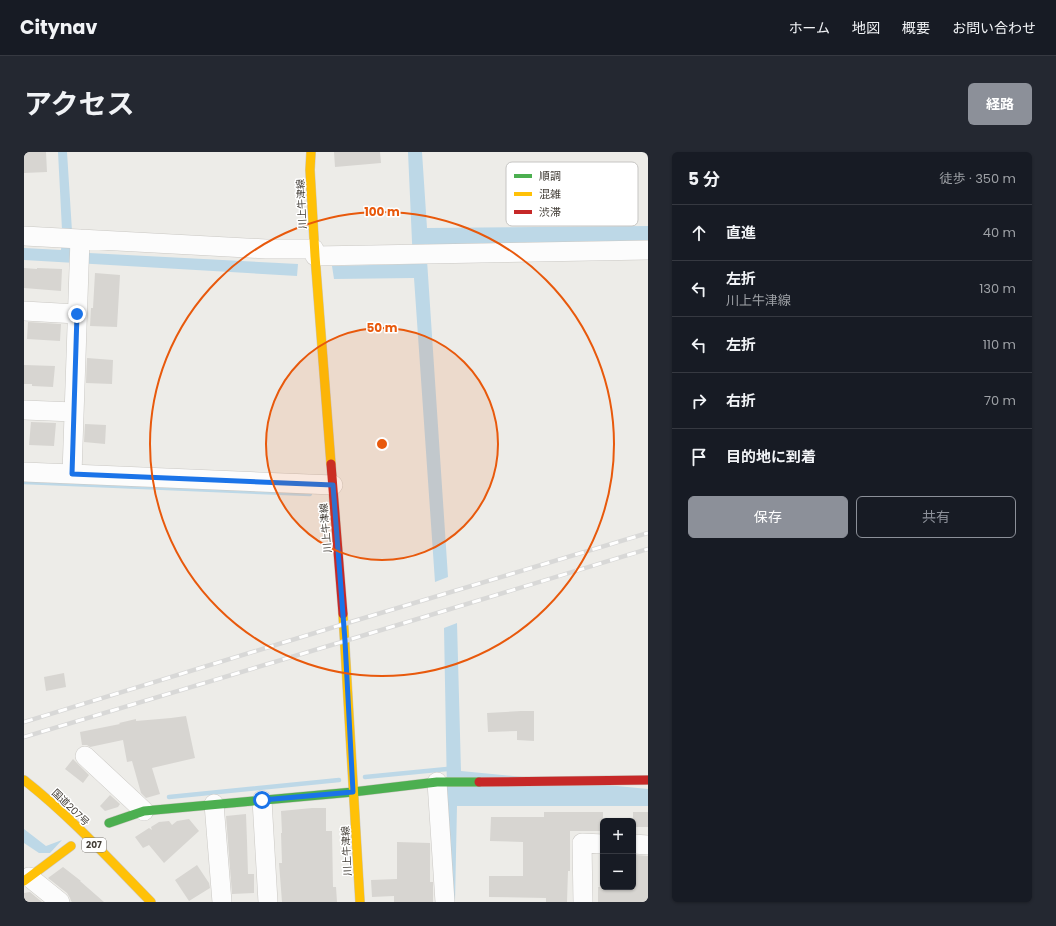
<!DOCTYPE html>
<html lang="ja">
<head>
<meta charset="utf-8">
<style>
	body { margin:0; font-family:Poppins,"Noto Sans JP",sans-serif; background:#242831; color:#f1f3f6 }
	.controls { position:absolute; right:12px; bottom:12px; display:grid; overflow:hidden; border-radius:6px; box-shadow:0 1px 3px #0004 }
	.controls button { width:36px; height:36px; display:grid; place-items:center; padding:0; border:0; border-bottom:1px solid #363941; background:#171b24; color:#f1f3f6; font:20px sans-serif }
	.stop { position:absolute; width:12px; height:12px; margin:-9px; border:3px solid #1a73e8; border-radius:50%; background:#fff }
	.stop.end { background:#1a73e8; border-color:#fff; box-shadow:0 1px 4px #0008 }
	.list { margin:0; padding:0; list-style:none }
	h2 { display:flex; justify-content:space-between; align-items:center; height:52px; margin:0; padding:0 16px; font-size:17px }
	h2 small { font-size:13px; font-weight:400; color:#9ea1a6 }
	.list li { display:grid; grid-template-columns:26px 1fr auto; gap:12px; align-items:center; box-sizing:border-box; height:56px; padding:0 16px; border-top:1px solid #363941 }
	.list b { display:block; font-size:15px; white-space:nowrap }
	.list p { margin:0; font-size:13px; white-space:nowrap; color:#9ea1a6 }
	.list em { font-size:13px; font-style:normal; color:#9ea1a6 }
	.actions { display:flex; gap:8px; padding:12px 16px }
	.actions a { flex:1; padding:9px 0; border:1px solid #8c9099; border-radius:6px; text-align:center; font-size:14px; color:#8c9099 }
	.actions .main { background:#8c9099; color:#fff }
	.icon { flex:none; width:22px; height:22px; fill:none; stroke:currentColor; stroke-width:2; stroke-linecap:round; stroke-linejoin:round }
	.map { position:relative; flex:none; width:624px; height:750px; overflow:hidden; border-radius:6px }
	header { display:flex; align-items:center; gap:24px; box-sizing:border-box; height:56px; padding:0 20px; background:#171b24; border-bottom:1px solid #363941 }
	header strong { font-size:19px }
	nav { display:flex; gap:22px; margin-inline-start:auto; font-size:14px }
	.intro { display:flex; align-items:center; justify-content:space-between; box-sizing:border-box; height:96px; padding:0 24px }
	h1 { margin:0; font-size:28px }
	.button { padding:10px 18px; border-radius:6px; background:#8c9099; color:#fff; font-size:14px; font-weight:700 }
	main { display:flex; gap:24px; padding:0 24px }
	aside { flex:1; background:#171b24; border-radius:6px; box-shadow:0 1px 3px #0004 }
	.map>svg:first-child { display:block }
	.water { fill:#bdd8e7 }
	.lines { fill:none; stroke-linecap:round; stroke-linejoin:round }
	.stream { stroke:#bdd8e7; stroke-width:4.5 }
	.building { fill:#d7d5d1 }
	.street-casing { stroke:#cac8c4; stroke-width:20 }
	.fast-casing { stroke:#ccc8c0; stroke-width:10 }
	.slow-casing { stroke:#ccc8c0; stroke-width:10 }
	.jam-casing { stroke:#ccc8c0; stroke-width:10 }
	.street { stroke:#fcfcfc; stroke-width:19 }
	.fast { stroke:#4caf50; stroke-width:9 }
	.slow { stroke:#ffc107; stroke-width:9 }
	.jam { stroke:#c62828; stroke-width:9 }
	.rail-casing { stroke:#d8d8d7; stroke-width:4.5 }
	.rail { stroke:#fff; stroke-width:3; stroke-dasharray:9; stroke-linecap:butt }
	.route { stroke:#1a73e8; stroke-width:5 }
	.ring { fill:none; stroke:#e8590c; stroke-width:2 }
	.labels { text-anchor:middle; stroke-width:3; stroke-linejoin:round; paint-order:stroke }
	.shield { fill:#fff; stroke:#7b7772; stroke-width:1 }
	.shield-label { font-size:9px; font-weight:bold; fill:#423d36 }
	.street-label { font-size:10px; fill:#423d36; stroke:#fff }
	.key { fill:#fff; stroke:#c6c5c3; stroke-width:1 }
	.key-label { font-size:11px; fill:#423d36 }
	.centre { fill:#e8590c; stroke:#fff; stroke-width:2 }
	.ring-label { font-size:12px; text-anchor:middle; font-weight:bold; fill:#e8590c; stroke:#fff; stroke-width:3; stroke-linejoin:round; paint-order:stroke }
</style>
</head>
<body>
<header>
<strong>Citynav</strong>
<nav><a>ホーム</a><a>地図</a><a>概要</a><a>お問い合わせ</a></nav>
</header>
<div class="intro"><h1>アクセス</h1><a class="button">経路</a></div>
<main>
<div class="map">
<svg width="624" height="750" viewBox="0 0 624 750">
	<rect width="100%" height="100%" fill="#edece8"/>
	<!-- water -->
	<path class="water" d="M34 0H43L48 79 46 100 274 112 273 124 0 108V96L37 98 38 78Z
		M384 0H398L403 76 624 74V89L402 93 424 425 411 430 390 126 310 127 308 114 389 112Z
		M433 471 437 619 624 637V654H433L431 750H425L420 476Z
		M0 677 22 694 38 688 26 701H15L0 691Z"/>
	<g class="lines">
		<!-- stream -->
		<path class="stream" d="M0 330 286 342
			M341 625 423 617
			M145 645 315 628"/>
	</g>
	<!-- building -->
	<path class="building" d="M0 0H22L23 20 0 21Z
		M310 0H356L357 11 311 15Z
		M0 116 13 117V116L38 117 37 139 0 136Z
		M71 121 96 123 93 175 66 174 67 156H69Z
		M4 170 37 172 36 189 3 187Z
		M63 206 89 208 88 232 62 231Z
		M0 213 31 214 29 235 8 234V232H0Z
		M7 270 32 271 30 294 5 293Z
		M61 272 82 273 81 292 60 290Z
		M40 521 42 535 22 539 20 525Z
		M497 559H510V589L493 588V579L464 580 463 561Z
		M162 564 171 606 128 616 136 642 122 646 117 641 108 609 103 610 99 588 66 595 63 593H58L56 580 96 572 95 571 112 567V569L147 566Z
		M49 607 65 623 59 631 41 617Z
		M86 643 96 652 94 655 81 659 76 654Z
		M288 656H302V679H308L309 735H312L313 750H258L255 711H258L257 681H258L257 659Z
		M520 660H579V679H546V719H544L543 750H522V746L465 745V724H499V690L466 689 467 665H520Z
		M609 660H624V675H609Z
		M222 662 223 689 224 722H230V741L208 742 202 664Z
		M165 667 175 679 140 711 125 693 119 696 111 685 125 676 128 678 127 675 135 670 145 669 148 673 153 669Z
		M373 690 406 691V730H409V750H370V744L348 745 347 728 373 727Z
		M612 703 624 704V750H574V735H611Z
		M173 713 185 731 186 736 165 749 151 728Z
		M39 715 57 729H56L80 750H48L47 749 46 746 43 741 24 726Z
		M6 740 18 750H0V741Z"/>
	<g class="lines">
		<!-- street casing -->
		<g class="street-casing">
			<path id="street" d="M0 84 242 97H290
				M291 104 624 98
				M0 159 53 162
				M0 258 50 260
				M0 320 309 333
				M48 322 56 87
				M61 604 120 659
				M413 630 421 750
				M238 648 244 750
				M190 652 198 750
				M609 692 624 693
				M5 725 36 750
				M559 750 558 691 579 692"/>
		</g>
		<!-- fast casing -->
		<g class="fast-casing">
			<path id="fast" d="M85 671 120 659 329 640 413 630H455"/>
		</g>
		<!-- slow casing -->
		<g class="slow-casing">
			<path id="slow" d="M287 0 286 18 291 104 307 312
				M319 462 336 750
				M0 628C46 664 86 708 127 750
				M0 729 47 694"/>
		</g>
		<!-- jam casing -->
		<g class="jam-casing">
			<path id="jam" d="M307 312 319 462
				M455 630 624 628"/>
		</g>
		<!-- street -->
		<use href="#street" class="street"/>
		<!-- fast -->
		<use href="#fast" class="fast"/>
		<!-- slow -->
		<use href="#slow" class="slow"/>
		<!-- jam -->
		<use href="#jam" class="jam"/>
		<!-- rail casing -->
		<g class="rail-casing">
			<path id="rail" d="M0 570 320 472 624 381
				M0 585 321 489 624 397"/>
		</g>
		<!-- rail -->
		<use href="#rail" class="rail"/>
	</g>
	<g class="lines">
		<!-- route -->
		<path class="route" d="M53 162 48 322 309 333 321 489 329 640 238 648"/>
	</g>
	<!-- distance rings -->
	<circle cx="358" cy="292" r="116" fill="#e8590c" fill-opacity=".12"/>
	<g class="ring">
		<circle cx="358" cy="292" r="116"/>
		<circle cx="358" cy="292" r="232"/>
	</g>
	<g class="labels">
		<!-- shield labels -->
		<rect class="shield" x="58" y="686" width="24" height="14" rx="3"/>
		<g class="shield-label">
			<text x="70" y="696">207</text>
		</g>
		<!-- street labels -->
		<g class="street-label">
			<text transform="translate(277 52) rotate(-93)" y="4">川上牛津線</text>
			<text transform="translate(301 376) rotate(-95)" y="4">川上牛津線</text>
			<text transform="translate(47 655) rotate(44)" y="4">国道207号</text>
			<text transform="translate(322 699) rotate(-93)" y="4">川上牛津線</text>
		</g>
	</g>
	<!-- legend -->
	<rect x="482" y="10" width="132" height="64" rx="6" class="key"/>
	<rect x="490" y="22" width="18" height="4" fill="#4caf50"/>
	<rect x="490" y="40" width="18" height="4" fill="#ffc107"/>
	<rect x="490" y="58" width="18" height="4" fill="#c62828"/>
	<g class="key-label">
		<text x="515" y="28">順調</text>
		<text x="515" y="46">混雑</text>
		<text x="515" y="64">渋滞</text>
	</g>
	<circle cx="358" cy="292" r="6" class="centre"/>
	<g class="ring-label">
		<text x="358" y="64">100 m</text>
		<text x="358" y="180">50 m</text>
	</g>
</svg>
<div class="controls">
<button>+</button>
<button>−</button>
</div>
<div class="stop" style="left:238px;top:648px"></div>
<div class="stop end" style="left:53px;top:162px"></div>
</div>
<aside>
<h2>5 分<small>徒歩 · 350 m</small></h2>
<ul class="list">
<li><svg class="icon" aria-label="ahead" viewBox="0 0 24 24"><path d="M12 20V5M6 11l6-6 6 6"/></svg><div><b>直進</b></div><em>40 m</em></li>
<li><svg class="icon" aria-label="left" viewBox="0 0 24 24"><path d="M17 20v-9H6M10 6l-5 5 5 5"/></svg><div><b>左折</b><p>川上牛津線</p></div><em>130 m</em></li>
<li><svg class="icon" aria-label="left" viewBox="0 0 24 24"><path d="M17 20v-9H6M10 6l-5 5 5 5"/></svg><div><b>左折</b></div><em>110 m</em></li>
<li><svg class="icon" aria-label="right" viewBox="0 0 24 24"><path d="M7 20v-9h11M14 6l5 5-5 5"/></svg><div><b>右折</b></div><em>70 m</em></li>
<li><svg class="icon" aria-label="arrive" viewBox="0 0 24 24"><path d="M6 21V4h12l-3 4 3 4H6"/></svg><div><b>目的地に到着</b></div></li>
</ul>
<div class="actions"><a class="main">保存</a><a>共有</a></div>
</aside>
</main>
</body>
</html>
